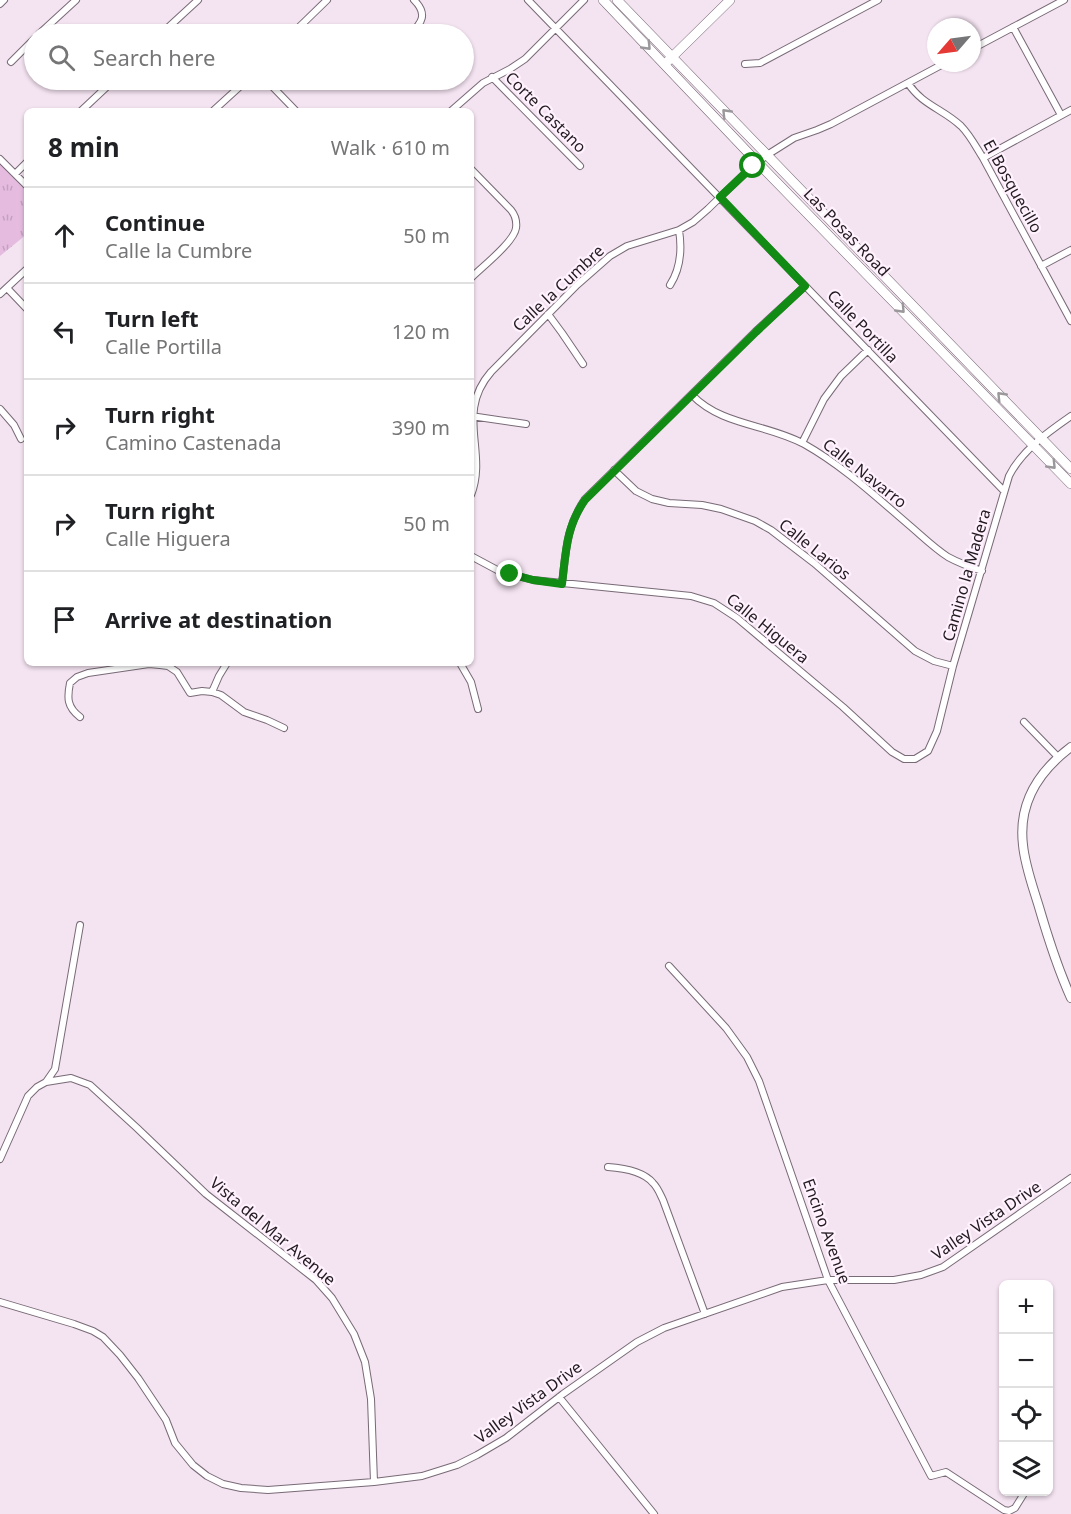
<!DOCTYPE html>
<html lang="en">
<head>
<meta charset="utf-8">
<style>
	body { margin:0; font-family:"Noto Sans",sans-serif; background:#f2f2f2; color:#202124 }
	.controls { position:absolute; right:18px; bottom:18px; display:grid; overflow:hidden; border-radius:9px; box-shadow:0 2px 4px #0004 }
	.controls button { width:54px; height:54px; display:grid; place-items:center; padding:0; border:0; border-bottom:2px solid #e0e0e0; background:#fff; color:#202124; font:30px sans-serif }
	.compass { position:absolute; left:927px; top:18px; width:54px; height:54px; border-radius:50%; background:#fff; box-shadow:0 2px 4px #0004; rotate:242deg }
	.stop { position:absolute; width:18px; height:18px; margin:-14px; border:4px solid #118b13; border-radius:50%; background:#fff }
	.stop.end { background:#118b13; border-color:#fff; box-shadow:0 2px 6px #0008 }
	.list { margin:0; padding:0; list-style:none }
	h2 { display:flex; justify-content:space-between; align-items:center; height:78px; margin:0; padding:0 24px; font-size:26px }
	h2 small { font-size:20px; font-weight:400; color:#757577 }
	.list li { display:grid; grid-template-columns:39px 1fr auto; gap:18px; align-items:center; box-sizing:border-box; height:96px; padding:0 24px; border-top:2px solid #e0e0e0 }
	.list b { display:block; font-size:22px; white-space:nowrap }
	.list p { margin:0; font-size:20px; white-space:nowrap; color:#757577 }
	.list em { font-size:20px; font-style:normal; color:#757577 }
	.icon { flex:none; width:33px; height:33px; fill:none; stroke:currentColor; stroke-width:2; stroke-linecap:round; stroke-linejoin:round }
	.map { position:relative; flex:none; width:1071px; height:1514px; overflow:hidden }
	.search { position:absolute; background:#fff; box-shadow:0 2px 4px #0004; left:24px; top:24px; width:450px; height:66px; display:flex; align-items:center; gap:15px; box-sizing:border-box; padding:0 21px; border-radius:33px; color:#757577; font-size:22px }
	.panel { position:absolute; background:#fff; box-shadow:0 2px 4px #0004; left:24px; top:108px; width:450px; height:558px; border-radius:9px }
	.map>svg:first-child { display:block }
	.park { fill:url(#park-tufts) }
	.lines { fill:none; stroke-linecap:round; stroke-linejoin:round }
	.minor-casing { stroke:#786a76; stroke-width:8 }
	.tertiary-casing { stroke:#786a76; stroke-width:10 }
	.secondary-casing { stroke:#786a76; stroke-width:10 }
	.minor { stroke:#fff; stroke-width:6 }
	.tertiary { stroke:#fff; stroke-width:8 }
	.secondary { stroke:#fff; stroke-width:9 }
	.oneway { stroke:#9b989b }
	.route { stroke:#118b13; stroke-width:8 }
	.labels { text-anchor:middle; stroke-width:4.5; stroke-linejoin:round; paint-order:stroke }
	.street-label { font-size:16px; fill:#211b20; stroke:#fff1fd }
</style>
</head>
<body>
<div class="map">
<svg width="1071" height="1514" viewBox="0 0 1071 1514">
	<defs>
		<pattern id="park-tufts" width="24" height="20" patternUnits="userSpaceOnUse" patternTransform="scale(1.5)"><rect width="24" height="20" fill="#e5bce0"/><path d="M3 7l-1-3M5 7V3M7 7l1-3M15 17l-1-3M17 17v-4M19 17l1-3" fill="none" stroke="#c4a1c0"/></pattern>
	</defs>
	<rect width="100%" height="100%" fill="#f4e3f1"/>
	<!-- park -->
	<path class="park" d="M0 159 27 186V234L0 256Z"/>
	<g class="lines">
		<!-- minor casing -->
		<g class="minor-casing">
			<path id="minor" d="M528 0 1004 491
				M0 4 4 0
				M1013 27 1061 115
				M39 34 76 0
				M161 34 198 0
				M292 34 327 0
				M410 34C422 23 428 14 414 0
				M972 49 1064 0
				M11 62 34 39
				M745 64 760 63 878 0
				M492 77 580 166
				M266 80 296 111
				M363 80H364
				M908 83C922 105 943 109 961 126 970 135 976 147 983 158L1071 321
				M81 111 114 80
				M213 111 247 80
				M451 111 483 83 510 69 525 59 584 0
				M983 158 1071 110
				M0 159 27 186
				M471 169 511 210C515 215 517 221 516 228 514 242 482 267 471 278
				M15 174 27 162
				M1041 266 1071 250
				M670 285C681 268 682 249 679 230
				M7 288 27 309
				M0 294 27 269
				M548 314 562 333 583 364
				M692 395C722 426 768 424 804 444 843 466 875 496 909 525 922 536 934 548 948 557 959 563 970 567 982 571
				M0 409 14 425 21 439
				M471 416 526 424
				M802 443 824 399 841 376 868 350
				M614 470 636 491 652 499 669 503 702 505 721 509 755 521 771 530 814 563 915 651 934 661 953 666
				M471 495C488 452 455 413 491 372L577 285 610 256 627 246 679 230 693 222 708 209 743 175 767 155 794 138 817 130 831 124 945 63
				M471 556 499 571 533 580 691 596 714 603 737 618 843 707 892 752 904 759H915L928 751 937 731 953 666 1009 476C1022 450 1048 432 1071 416
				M562 584C566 551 566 527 585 499L755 332 805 286
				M460 663 471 682 478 709
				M212 692 219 676 227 663
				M80 717C67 707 67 698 70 683L77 677 88 673 149 664 160 665 168 666 177 672 190 693 202 691 212 692 221 695 244 712 267 720 284 728
				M1024 722 1058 757
				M669 966 726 1028 747 1057 759 1081 828 1280 931 1476 946 1472 1004 1510 1009 1511 1015 1508 1025 1492
				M46 1082 71 1078 90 1085 137 1128 206 1194 316 1280 332 1298 354 1334 365 1362 371 1399 374 1482
				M0 1159 28 1096 37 1087 46 1082 55 1069 80 925
				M608 1167C623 1168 643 1171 653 1183 658 1188 660 1194 663 1200L705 1314
				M0 1302 74 1324 93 1331 103 1337 120 1355 138 1378 166 1420 175 1443 193 1465 207 1476 223 1484 241 1488 268 1490 374 1482 422 1476 457 1465 477 1455 506 1438 563 1394 637 1342 664 1328 782 1287 828 1280H894L921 1275 943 1267 1071 1178
				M559 1397 654 1514"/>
		</g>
		<!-- tertiary casing -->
		<g class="tertiary-casing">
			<path id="tertiary" d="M1071 747C1039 771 1018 803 1023 845 1025 866 1033 887 1039 907 1048 938 1058 969 1071 998"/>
		</g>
		<!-- secondary casing -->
		<g class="secondary-casing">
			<path id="secondary" d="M603 0 757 162 1071 484
				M617 0 1071 469
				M668 61 730 0"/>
		</g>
		<!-- minor -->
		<use href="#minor" class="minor"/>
		<!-- tertiary -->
		<use href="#tertiary" class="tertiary"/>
		<!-- secondary -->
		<use href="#secondary" class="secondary"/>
	</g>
	<!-- one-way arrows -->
	<defs><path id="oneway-chevron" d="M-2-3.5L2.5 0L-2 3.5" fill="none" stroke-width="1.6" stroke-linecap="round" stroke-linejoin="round" transform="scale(1.5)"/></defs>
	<g class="oneway">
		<use href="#oneway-chevron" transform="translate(647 46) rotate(46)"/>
		<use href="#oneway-chevron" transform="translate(726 113) rotate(-134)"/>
		<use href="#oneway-chevron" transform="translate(901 309) rotate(46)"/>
		<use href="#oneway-chevron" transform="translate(1001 396) rotate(-134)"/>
		<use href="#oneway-chevron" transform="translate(1052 465) rotate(46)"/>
	</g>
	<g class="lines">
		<!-- route -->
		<path class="route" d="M510 574 533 580 562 584C566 551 566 527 585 500L756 332 805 286 720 197 753 166"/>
	</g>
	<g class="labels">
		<!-- street labels -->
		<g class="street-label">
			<text transform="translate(546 112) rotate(45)" y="6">Corte Castano</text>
			<text transform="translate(1013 186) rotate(61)" y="6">El Bosquecillo</text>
			<text transform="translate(847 232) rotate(46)" y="6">Las Posas Road</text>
			<text transform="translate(558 288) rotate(-43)" y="6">Calle la Cumbre</text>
			<text transform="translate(863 326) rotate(46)" y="6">Calle Portilla</text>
			<text transform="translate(865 473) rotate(38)" y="6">Calle Navarro</text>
			<text transform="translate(815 549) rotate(39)" y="6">Calle Larios</text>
			<text transform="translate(966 575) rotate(-74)" y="6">Camino la Madera</text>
			<text transform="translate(768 628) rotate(39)" y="6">Calle Higuera</text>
			<text transform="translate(986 1220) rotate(-34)" y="6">Valley Vista Drive</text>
			<text transform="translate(273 1231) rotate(40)" y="6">Vista del Mar Avenue</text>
			<text transform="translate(827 1231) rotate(70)" y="6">Encino Avenue</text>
			<text transform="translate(528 1402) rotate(-36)" y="6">Valley Vista Drive</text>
		</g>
	</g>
</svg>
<div class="controls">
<button>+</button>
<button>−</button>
<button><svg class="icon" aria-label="locate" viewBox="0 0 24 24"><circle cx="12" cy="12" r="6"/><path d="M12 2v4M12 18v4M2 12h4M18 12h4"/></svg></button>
<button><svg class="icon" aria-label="layers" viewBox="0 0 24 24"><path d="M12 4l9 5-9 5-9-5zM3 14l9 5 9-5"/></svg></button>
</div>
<svg class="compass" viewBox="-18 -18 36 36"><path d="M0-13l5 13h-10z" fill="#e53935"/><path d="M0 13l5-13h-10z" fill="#757577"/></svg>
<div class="stop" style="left:753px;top:166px"></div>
<div class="stop end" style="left:510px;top:574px"></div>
<div class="search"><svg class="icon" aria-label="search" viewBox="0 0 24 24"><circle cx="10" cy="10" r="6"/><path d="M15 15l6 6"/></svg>Search here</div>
<section class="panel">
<h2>8 min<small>Walk · 610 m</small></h2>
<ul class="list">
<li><svg class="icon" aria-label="ahead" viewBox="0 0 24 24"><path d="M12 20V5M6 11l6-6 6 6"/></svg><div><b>Continue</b><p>Calle la Cumbre</p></div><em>50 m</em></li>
<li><svg class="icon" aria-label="left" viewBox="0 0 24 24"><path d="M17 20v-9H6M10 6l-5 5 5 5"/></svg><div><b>Turn left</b><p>Calle Portilla</p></div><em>120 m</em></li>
<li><svg class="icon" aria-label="right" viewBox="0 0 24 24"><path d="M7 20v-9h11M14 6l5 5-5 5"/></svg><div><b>Turn right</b><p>Camino Castenada</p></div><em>390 m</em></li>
<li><svg class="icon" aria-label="right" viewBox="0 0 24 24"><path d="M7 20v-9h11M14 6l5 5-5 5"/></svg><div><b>Turn right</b><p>Calle Higuera</p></div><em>50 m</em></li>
<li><svg class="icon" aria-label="arrive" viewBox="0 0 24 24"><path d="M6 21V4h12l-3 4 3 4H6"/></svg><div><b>Arrive at destination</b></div></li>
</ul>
</section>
</div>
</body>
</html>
